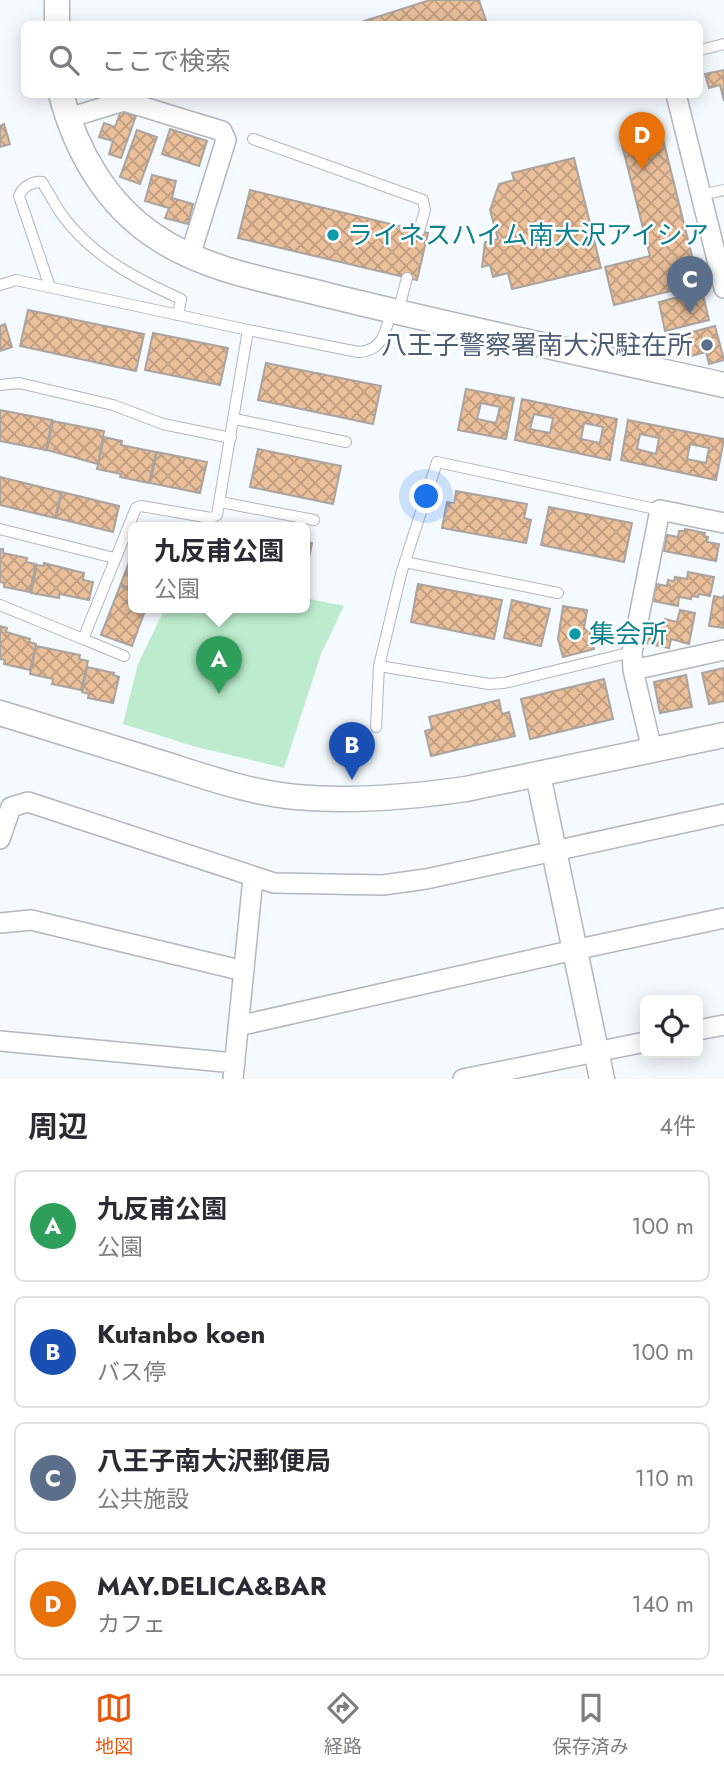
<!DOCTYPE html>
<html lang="ja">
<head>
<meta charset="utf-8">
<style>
	body { margin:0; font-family:Jost,"Noto Sans JP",sans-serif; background:#f2f2f3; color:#2b2b33 }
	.controls { position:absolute; right:21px; bottom:21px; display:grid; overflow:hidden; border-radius:10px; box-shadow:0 4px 18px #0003 }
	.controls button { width:63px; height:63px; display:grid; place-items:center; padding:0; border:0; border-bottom:2px solid #e1e1e2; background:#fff; color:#2b2b33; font:35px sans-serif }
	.you { position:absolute; left:427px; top:497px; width:24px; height:24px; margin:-18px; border:5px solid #fff; border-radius:50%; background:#1a73e8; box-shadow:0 0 0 10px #1a73e833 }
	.badge { display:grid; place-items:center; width:46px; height:46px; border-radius:50%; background:#ea580c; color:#fff; font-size:23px; font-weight:700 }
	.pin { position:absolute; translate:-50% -58px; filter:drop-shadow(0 2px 4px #0008) }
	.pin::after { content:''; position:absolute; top:37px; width:24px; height:21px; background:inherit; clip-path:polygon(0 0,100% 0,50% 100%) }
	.popup { position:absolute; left:128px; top:522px; width:182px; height:91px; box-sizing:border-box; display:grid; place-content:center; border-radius:10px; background:#fff; filter:drop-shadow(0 2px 5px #0005); font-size:23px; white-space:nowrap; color:#7c7c81 }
	.popup b { font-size:26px; color:#2b2b33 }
	.popup::after { content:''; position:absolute; left:50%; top:100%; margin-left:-14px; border:14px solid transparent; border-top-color:#fff }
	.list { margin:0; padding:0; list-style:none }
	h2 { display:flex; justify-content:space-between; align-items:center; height:91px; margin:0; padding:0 28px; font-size:30px }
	h2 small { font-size:23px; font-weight:400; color:#7c7c81 }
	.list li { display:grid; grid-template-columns:46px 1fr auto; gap:21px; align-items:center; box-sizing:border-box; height:112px; margin:0 14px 14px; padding:0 14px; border:2px solid #e1e1e2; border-radius:10px }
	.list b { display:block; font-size:26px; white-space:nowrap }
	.list p { margin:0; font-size:23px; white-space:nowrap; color:#7c7c81 }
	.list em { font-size:23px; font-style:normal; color:#7c7c81 }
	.icon { flex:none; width:38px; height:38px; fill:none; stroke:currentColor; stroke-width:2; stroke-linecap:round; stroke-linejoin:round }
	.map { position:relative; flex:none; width:724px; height:1079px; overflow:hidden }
	.search { position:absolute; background:#fff; box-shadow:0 4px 18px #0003; left:21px; right:21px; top:21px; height:77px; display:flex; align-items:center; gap:18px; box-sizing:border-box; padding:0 24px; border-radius:10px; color:#7c7c81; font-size:26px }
	.sheet { height:595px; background:#fff }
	nav { display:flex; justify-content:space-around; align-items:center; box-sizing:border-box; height:98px; border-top:2px solid #e1e1e2; background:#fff; font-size:19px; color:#7c7c81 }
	nav a { display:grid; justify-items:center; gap:4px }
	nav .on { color:#ea580c }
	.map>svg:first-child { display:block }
	.park { fill:#bceccd }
	.building { fill:url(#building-cross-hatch); stroke:#a9a4a0; stroke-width:2; fill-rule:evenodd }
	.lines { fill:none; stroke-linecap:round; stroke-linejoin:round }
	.service-casing { stroke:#b3b7bc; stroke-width:12 }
	.minor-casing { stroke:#b3b7bc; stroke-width:22 }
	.tertiary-casing { stroke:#b3b7bc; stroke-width:27 }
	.service { stroke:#fff; stroke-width:10 }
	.minor { stroke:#fff; stroke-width:19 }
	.tertiary { stroke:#fff; stroke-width:24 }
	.culture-dot { fill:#0f9aa8; stroke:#fff; stroke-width:2.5 }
	.service-dot { fill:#5c6f8a; stroke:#fff; stroke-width:2.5 }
	.labels { text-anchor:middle; stroke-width:5; stroke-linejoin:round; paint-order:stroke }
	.culture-label { font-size:26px; fill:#0d838f; stroke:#fff; text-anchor:start }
	.service-label { font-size:26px; fill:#4e5e75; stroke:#fff; text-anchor:end }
</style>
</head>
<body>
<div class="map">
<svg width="724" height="1079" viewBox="0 0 724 1079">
	<defs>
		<pattern id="building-cross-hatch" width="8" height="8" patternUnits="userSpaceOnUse" patternTransform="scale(1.75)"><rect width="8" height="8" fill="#eabf9a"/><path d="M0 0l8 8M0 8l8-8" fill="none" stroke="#bf9c7f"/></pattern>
	</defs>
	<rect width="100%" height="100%" fill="#f5faff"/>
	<!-- park -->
	<path class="park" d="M305 598 344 606 321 654 284 768 193 746 123 724 138 664 165 608H305Z"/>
	<!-- building -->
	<path class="building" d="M430 0H479L487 24H366L364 21Z
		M724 70V101L720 85 709 88 705 74Z
		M121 111 136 116 121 158 109 154 113 141 99 137 104 123 115 127Z
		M4 124 10 144 0 147V126Z
		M660 127 699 284 614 305 605 267 650 256 620 137Z
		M170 129 207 141 199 166 162 154Z
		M137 130 157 137 140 184 120 177Z
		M574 158 601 268 512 289 508 273 493 277 490 265 482 267 485 242 498 239 490 210 499 184 514 180 512 173Z
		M152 175 176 181 172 198 193 204 188 224 165 218 169 208 145 201Z
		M250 190 428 233 417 280 238 238Z
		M702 291 709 320 665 331 659 302Z
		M28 310 144 334 136 371 20 346Z
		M5 324 12 347 0 351V326Z
		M715 326 724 360 709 364 706 352 687 357 681 335Z
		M153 333 228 348 220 385 145 370Z
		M266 363 381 386 373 424 258 400Z
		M466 389 514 398 506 439 458 430ZM481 403 500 407 496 423 477 419Z
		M522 399 617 419 610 460 515 440ZM534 414 553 418 550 433 530 429ZM584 423 603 427 600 443 581 439Z
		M0 410 52 420 46 450 0 441Z
		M628 420 724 439 716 480 621 460ZM640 434 659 438 656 454 637 449ZM690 444 709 448 706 463 687 459Z
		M53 421 104 431 98 464 47 450Z
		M104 437 122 441 121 445 156 452 149 483 120 477 121 474 97 469Z
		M258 449 341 466 333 504 250 487Z
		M157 452 207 462 200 493 150 483Z
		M0 477 61 492 55 518 0 505Z
		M456 491 527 504 524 518 531 520 526 543 442 528 447 502 454 503Z
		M62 492 119 506 113 532 56 518Z
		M549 507 632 523 624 562 541 545Z
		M685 529 705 533 704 536 708 537 707 542 719 544 716 561 664 551 667 535 678 537 679 531H684Z
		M305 542 312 543 305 578Z
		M0 549H3V553L27 558 26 562 36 564 30 592 4 587V583L0 582Z
		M133 552V591L120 586Z
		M44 563 84 573 83 580 93 582 89 600 59 594V598L31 593 37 565 44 566Z
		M688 572 714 577 710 596 699 594 698 597 692 596 691 599 679 597 678 606 653 601 656 584 667 586 668 580 674 581 675 577 687 579Z
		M418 584 502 600 494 639 411 622Z
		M120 586 133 591V608H146L132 646 101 635Z
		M724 595V628L709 626 714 596 723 598Z
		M512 600 550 609 541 646 504 638Z
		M563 606 587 610 584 629 589 630 594 649 563 657 558 639Z
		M680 610 695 613 689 644 671 639 669 648 645 643 648 628 657 630 658 623 664 624 665 619 677 622Z
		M0 626 7 628 6 632 30 639 29 642 36 644 30 670 4 664 5 660 0 659Z
		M36 646 80 655 79 659 88 661 81 690 52 684 53 679 30 674Z
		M87 667 114 673 113 675 119 677 113 703 88 698 89 694 82 692Z
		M724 668V701L709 704 702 673Z
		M686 675 692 707 660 713 654 682Z
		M604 679 613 719 530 739 521 699Z
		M499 700 502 714 509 712 515 736 431 756 425 731 432 729 429 717Z"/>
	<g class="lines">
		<!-- service casing -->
		<g class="service-casing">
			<path id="service" d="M700 50 724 44
				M253 139 423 200 425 210 419 231
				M701 195 724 190
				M0 285 16 280 248 330 358 352C383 351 386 331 391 311
				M50 287 19 196C22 187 33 181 42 182 49 193 55 205 62 215 92 256 136 279 181 299L178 315
				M398 312 407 278
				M0 385 19 383 113 405 163 424 231 438
				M235 419 346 442
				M220 502 314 520
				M0 529 114 558
				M405 562 558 593
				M0 605 83 639 136 508 141 506 211 518 217 515 248 330
				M83 639 124 656
				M632 652 504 683 489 684 379 666 401 574 437 462 660 510
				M376 727 379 666"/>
		</g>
		<!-- minor casing -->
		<g class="minor-casing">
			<path id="minor" d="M676 94 724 288
				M68 118 124 101 222 131 226 140 190 256
				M633 670 724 650
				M652 750 633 670 632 652 660 510 724 523
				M0 839 11 807 28 802 274 883 383 885 426 879 724 814
				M0 923 31 920 244 971
				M238 1026 574 950 724 918
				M698 1030 724 1025
				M0 1041 235 1063
				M233 1079 253 878
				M463 1079 645 1042"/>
		</g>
		<!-- tertiary casing -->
		<g class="tertiary-casing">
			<path id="tertiary" d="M57 0V24
				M61 94C76 151 106 204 156 237 206 271 273 281 331 296 461 328 593 356 724 385
				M0 713C56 730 112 748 168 765 209 778 252 793 296 797 352 802 411 797 466 789L724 735
				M538 775 602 1079"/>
		</g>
		<!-- service -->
		<use href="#service" class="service"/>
		<!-- minor -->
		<use href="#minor" class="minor"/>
		<!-- tertiary -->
		<use href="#tertiary" class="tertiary"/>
	</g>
	<!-- markers -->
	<g class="culture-dot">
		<circle cx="333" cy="235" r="7"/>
		<circle cx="575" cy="634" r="7"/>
	</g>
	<circle class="service-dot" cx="707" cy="345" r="7"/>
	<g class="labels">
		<!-- culture labels -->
		<g class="culture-label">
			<text x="347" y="244">ライネスハイム南大沢アイシア</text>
			<text x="589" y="643">集会所</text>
		</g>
		<!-- service labels -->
		<g class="service-label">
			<text x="693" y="354">八王子警察署南大沢駐在所</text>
		</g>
	</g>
</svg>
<div class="controls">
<button><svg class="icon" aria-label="locate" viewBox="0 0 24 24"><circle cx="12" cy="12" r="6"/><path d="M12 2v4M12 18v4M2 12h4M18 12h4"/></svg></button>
</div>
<div class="you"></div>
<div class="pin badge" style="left:219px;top:694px;background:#2e9e5b">A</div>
<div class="popup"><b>九反甫公園</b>公園</div>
<div class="pin badge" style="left:352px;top:780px;background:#1a4fb4">B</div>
<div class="pin badge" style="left:690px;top:314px;background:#5c6f8a">C</div>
<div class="pin badge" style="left:642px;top:170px;background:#e8710a">D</div>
<div class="search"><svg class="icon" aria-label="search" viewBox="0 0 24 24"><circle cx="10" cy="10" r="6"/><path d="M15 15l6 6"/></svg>ここで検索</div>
</div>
<section class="sheet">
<h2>周辺<small>4件</small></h2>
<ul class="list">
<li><span class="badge" style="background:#2e9e5b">A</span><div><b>九反甫公園</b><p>公園</p></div><em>100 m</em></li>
<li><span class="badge" style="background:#1a4fb4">B</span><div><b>Kutanbo koen</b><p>バス停</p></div><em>100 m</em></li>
<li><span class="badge" style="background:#5c6f8a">C</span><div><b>八王子南大沢郵便局</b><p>公共施設</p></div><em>110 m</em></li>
<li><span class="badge" style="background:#e8710a">D</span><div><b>MAY.DELICA&amp;BAR</b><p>カフェ</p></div><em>140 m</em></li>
</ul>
</section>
<nav>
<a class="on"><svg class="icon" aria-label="map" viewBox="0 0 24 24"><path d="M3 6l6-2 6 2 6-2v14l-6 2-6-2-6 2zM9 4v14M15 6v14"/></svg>地図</a>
<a><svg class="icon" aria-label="directions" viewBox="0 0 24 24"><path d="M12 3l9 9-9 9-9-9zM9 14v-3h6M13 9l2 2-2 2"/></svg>経路</a>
<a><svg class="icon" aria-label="saved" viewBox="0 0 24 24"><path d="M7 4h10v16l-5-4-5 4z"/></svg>保存済み</a>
</nav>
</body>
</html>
